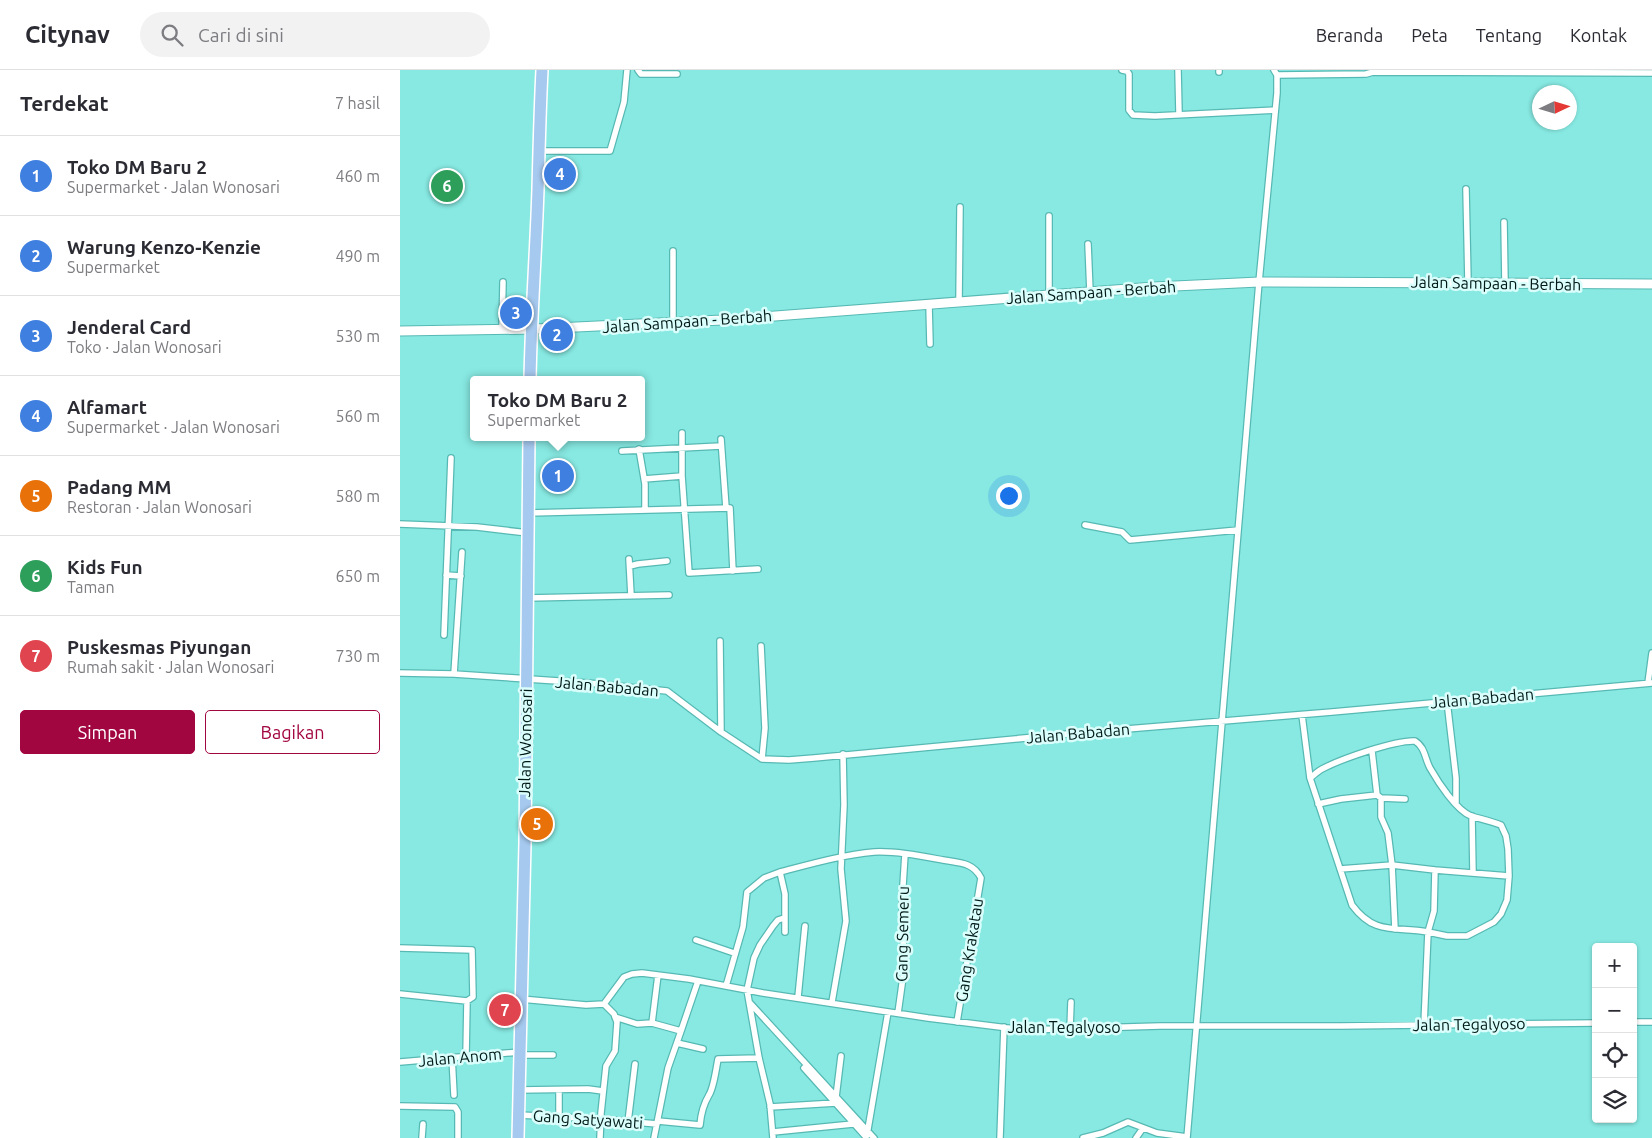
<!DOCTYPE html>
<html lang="id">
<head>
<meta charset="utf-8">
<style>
	body { margin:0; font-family:Ubuntu,sans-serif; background:#f2f2f3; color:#2b2b33 }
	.controls { position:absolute; right:15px; bottom:15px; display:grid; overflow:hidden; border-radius:5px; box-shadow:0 1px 4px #0004 }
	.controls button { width:45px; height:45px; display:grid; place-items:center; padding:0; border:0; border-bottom:1px solid #e1e1e2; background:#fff; color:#2b2b33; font:25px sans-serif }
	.compass { position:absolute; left:1132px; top:15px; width:45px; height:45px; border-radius:50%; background:#fff; box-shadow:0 1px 4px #0004; rotate:86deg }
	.you { position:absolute; left:608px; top:425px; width:18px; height:18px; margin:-12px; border:4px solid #fff; border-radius:50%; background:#1a73e8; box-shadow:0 0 0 8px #1a73e833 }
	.badge { display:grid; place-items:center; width:32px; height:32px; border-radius:50%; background:#a20640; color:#fff; font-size:16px; font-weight:700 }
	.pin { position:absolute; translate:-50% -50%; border:2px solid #fff; box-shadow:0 1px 5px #0006 }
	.popup { position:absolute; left:70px; top:306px; width:175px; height:65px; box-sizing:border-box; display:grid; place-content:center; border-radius:5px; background:#fff; filter:drop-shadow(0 1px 4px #0005); font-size:16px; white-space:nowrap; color:#7c7c81 }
	.popup b { font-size:19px; color:#2b2b33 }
	.popup::after { content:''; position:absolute; left:50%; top:100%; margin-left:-10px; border:10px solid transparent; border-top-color:#fff }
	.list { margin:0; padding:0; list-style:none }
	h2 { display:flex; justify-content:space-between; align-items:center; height:65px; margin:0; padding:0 20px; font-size:21px }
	h2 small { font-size:16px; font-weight:400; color:#7c7c81 }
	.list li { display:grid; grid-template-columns:32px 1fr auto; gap:15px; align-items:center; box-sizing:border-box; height:80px; padding:0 20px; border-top:1px solid #e1e1e2 }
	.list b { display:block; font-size:19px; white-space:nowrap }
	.list p { margin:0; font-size:16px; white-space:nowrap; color:#7c7c81 }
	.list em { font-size:16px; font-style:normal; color:#7c7c81 }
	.actions { display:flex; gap:10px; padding:15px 20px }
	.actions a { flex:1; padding:11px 0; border:1px solid #a20640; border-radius:5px; text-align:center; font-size:18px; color:#a20640 }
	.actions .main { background:#a20640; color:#fff }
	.icon { flex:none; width:28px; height:28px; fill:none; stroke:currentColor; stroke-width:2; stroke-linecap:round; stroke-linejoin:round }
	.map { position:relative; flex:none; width:1252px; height:1068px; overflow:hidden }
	header { display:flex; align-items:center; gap:30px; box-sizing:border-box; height:70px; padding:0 25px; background:#fff; border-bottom:1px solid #e1e1e2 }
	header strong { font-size:24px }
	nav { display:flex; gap:28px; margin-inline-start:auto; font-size:18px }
	.search { width:350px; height:45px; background:#f2f2f3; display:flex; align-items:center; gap:12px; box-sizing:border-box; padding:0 18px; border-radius:28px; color:#7c7c81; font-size:19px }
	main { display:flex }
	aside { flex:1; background:#fff }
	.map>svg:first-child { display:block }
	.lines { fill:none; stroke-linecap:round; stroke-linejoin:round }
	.street-casing { stroke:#57b9b3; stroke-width:8 }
	.secondary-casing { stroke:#57b9b3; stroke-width:11 }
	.highway-casing { stroke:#fff; stroke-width:14 }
	.street { stroke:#fff; stroke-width:5.5 }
	.secondary { stroke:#fff; stroke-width:9 }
	.highway { stroke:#a6c9ef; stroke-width:11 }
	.labels { text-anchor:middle; stroke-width:5; stroke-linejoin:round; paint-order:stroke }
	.street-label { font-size:16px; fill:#001917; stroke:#dafefb }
</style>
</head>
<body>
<header>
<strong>Citynav</strong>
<div class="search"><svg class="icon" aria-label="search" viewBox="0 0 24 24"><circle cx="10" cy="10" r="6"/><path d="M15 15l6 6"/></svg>Cari di sini</div>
<nav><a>Beranda</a><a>Peta</a><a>Tentang</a><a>Kontak</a></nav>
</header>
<main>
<aside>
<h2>Terdekat<small>7 hasil</small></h2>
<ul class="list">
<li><span class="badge" style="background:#3f7fe0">1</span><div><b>Toko DM Baru 2</b><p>Supermarket · Jalan Wonosari</p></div><em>460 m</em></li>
<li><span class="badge" style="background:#3f7fe0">2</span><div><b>Warung Kenzo-Kenzie</b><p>Supermarket</p></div><em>490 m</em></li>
<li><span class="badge" style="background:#3f7fe0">3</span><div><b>Jenderal Card</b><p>Toko · Jalan Wonosari</p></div><em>530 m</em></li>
<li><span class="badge" style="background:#3f7fe0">4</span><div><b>Alfamart</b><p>Supermarket · Jalan Wonosari</p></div><em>560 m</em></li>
<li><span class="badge" style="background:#e8710a">5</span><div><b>Padang MM</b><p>Restoran · Jalan Wonosari</p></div><em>580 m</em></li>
<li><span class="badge" style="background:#2e9e5b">6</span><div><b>Kids Fun</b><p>Taman</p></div><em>650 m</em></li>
<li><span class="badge" style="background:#e0444e">7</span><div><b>Puskesmas Piyungan</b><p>Rumah sakit · Jalan Wonosari</p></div><em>730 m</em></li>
</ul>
<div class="actions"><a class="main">Simpan</a><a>Bagikan</a></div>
</aside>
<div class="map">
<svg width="1252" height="1068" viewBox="0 0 1252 1068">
	<rect width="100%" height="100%" fill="#87e9e2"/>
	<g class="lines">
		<!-- street casing -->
		<g class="street-casing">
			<path id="street" d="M238 0 241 4H277
				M722 0 727 1 729 4V40L733 45 755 46 875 40
				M778 0 779 43
				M819 0V2
				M877 5 966 4 973 2 1252 3
				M138 81H210L224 32 227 0
				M1066 119 1068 212
				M649 146V225
				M1104 152 1105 213
				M688 174 690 222
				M559 232 560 137
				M529 235 530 274
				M273 253V181
				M102 259 103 212
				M282 363V406L289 503 358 499
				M321 369 326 438
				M239 379 245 414V439
				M222 381 321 376
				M244 409 282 406
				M128 443 330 438 333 501
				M0 454 77 457 128 463
				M685 455 722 462 730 470 838 460
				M229 489 231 525
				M230 496 238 494 267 491
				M46 505 61 506
				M127 528 269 525
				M44 565 51 388
				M320 571 321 662
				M361 576 365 658 362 689
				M0 603 54 604 188 613 267 621 321 662 362 689 389 690 414 688 678 663 932 642 1252 613
				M54 604 62 482
				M1248 613 1252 583
				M1047 631 1056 708V733
				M902 645 910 708 952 835C975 866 995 856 1028 862L1024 955
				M972 681 977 725
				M910 708C914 705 918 701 922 699 941 689 995 670 1015 671 1025 677 1025 689 1030 698 1038 712 1056 740 1071 746 1081 749 1091 751 1101 755L1106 766 1108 779 1109 806 1107 830 1101 844 1094 852 1067 866H1047L1028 862 1034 841 1035 800 992 795 995 859
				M918 734 941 729 977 725 981 728 1005 729
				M1072 746 1073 803
				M940 799 992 795 988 763 981 747V728
				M1035 800 1109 806
				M380 802C411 794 442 785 474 782 496 781 521 786 543 790 559 793 573 792 581 808L557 952
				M296 870 334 883
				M0 878 72 880 73 927 67 931 66 986
				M326 916 343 857 347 822 364 808 380 802 385 824V862
				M0 924 67 931
				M398 927 405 856
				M121 929 186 935 204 934 224 907 232 904 242 903 289 909 363 923 528 948 624 960 760 956H941L1196 953
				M432 932 446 851 441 799 444 735 443 684
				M350 933 474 1068
				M498 943 504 900 502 831 505 784
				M215 947 237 954 252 953 281 961 298 911
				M1233 952H1252
				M252 953 258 905
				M670 959 671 932
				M277 973 303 979
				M119 985H153
				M52 987 54 1025
				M0 992 120 982
				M404 998 466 1067
				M119 1020 188 1019 203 1021
				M436 1027 441 986
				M0 1036 55 1037 58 1042V1068
				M370 1037 436 1033
				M119 1045 201 1049 257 1054
				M159 1047V1020
				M258 1051 300 1055C301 1043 303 1035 309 1025 314 1017 316 999 318 989L359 988
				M228 1052 235 994
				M373 1062 453 1054
				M467 1065 488 942
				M22 1068 23 1054
				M200 1068 201 1043 206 996 215 981 217 952 214 944 204 934
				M254 1068 268 998 281 961
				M373 1068 370 1034 359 988 347 920 354 888 360 875 373 856 378 850 384 848
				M600 1068 604 957
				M683 1068 703 1063 728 1052 757 1063 787 1067
				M736 1068 743 1058
				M787 1068 859 212 877 23V5L874 0"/>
		</g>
		<!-- secondary casing -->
		<g class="secondary-casing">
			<path id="secondary" d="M0 261 135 259 322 250 754 217 859 212 1252 214"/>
		</g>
		<!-- highway casing -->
		<g class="highway-casing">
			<path id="highway" d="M130 310C131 246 136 182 138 119 139 79 140 40 142 0
				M118 1068 125 773 129 367"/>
		</g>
		<!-- street -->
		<use href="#street" class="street"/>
		<!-- secondary -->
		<use href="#secondary" class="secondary"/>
		<!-- highway -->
		<use href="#highway" class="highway"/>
	</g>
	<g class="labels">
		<!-- street labels -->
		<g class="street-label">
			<text transform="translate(1096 213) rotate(1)" y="6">Jalan Sampaan - Berbah</text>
			<text transform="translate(691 222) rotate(-4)" y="6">Jalan Sampaan - Berbah</text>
			<text transform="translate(287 251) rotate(-4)" y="6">Jalan Sampaan - Berbah</text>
			<text transform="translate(207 616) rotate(5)" y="6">Jalan Babadan</text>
			<text transform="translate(1082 628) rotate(-5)" y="6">Jalan Babadan</text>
			<text transform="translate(678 663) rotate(-5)" y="6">Jalan Babadan</text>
			<text transform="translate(125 673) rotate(-89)" y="6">Jalan Wonosari</text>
			<text transform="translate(502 864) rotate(-89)" y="6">Gang Semeru</text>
			<text transform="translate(569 880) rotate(-81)" y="6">Gang Krakatau</text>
			<text transform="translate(1069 954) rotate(-1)" y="6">Jalan Tegalyoso</text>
			<text x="664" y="963">Jalan Tegalyoso</text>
			<text transform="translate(60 987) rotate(-5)" y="6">Jalan Anom</text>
			<text transform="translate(188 1049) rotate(4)" y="6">Gang Satyawati</text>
		</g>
	</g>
</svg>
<div class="controls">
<button>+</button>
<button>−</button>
<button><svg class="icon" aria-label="locate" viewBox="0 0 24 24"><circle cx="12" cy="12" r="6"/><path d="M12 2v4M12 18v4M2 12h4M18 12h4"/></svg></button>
<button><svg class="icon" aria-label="layers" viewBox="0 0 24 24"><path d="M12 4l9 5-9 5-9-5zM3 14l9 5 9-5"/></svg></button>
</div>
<svg class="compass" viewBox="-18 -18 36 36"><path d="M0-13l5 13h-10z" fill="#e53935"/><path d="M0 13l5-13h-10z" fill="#7c7c81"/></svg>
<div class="you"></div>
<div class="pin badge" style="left:158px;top:406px;background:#3f7fe0">1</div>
<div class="popup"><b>Toko DM Baru 2</b>Supermarket</div>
<div class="pin badge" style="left:157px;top:265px;background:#3f7fe0">2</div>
<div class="pin badge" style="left:116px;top:243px;background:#3f7fe0">3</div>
<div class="pin badge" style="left:160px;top:104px;background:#3f7fe0">4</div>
<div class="pin badge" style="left:137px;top:754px;background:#e8710a">5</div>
<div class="pin badge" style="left:47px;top:116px;background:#2e9e5b">6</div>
<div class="pin badge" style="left:105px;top:940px;background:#e0444e">7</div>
</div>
</main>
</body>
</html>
